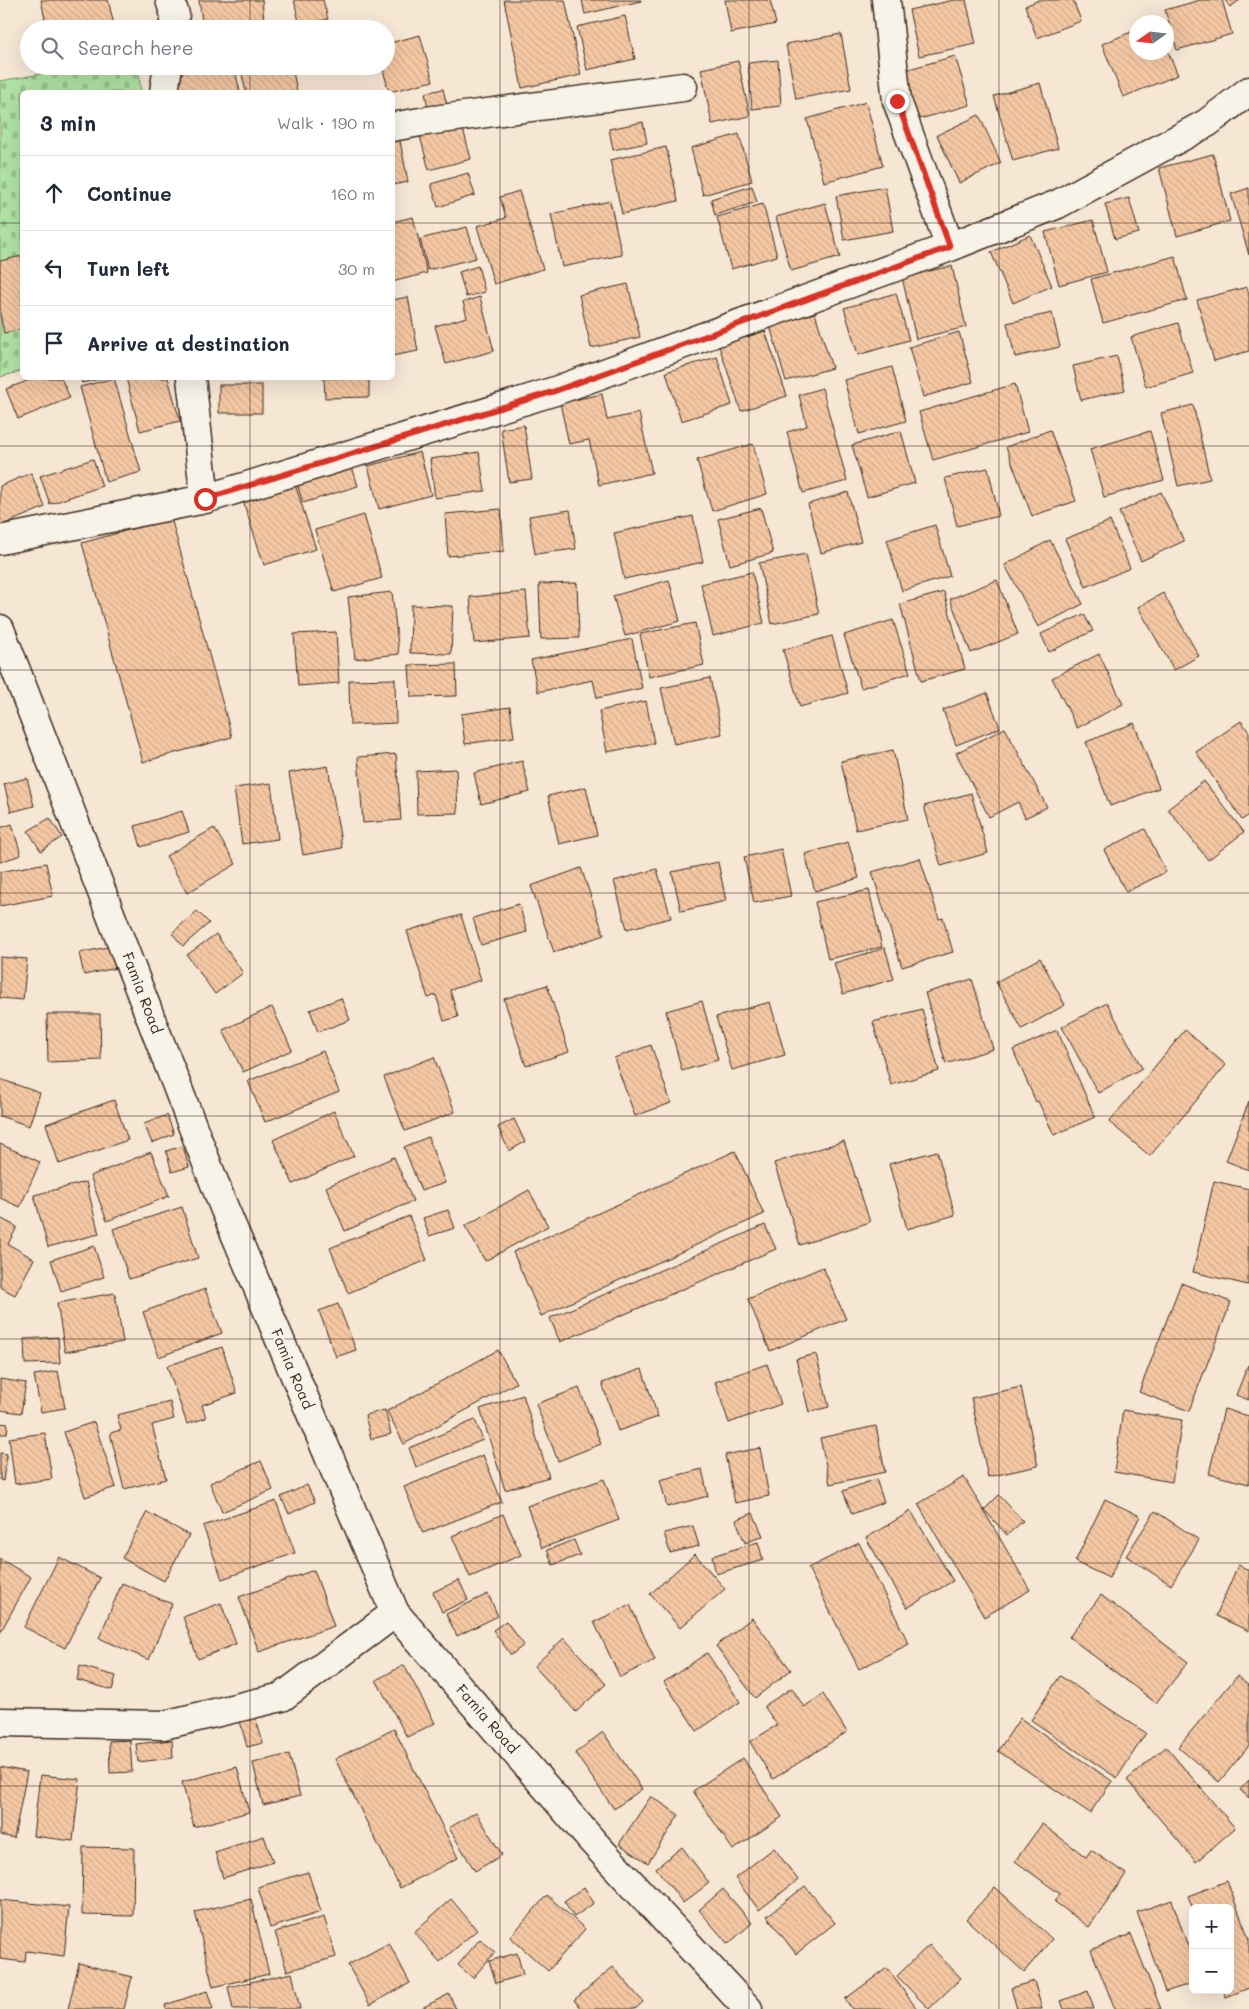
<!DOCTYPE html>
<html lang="en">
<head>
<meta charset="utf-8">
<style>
	body { margin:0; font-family:Mali,sans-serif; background:#f2f2f3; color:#1f2937 }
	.controls { position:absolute; right:15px; bottom:15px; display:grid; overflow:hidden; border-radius:8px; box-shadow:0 5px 20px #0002 }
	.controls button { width:45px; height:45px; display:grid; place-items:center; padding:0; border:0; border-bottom:1px solid #e0e1e3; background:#fff; color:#1f2937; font:25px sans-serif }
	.compass { position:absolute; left:1129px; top:15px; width:45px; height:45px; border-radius:50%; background:#fff; box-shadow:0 5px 20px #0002; rotate:256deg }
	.stop { position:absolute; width:15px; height:15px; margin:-11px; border:4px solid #d93025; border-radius:50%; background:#fff }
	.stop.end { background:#d93025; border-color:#fff; box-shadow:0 1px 5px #0008 }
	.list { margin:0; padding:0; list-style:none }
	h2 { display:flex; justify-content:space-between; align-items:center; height:65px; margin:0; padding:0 20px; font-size:21px }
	h2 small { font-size:16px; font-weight:400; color:#747a83 }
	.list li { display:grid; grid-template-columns:32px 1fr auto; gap:15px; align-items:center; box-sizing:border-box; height:75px; padding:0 20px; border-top:1px solid #e0e1e3 }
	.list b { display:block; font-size:19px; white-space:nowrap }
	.list em { font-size:16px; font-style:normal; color:#747a83 }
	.icon { flex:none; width:28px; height:28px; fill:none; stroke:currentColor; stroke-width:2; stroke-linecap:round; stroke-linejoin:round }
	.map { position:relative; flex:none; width:1249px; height:2009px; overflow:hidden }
	.search { position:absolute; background:#fff; box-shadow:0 5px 20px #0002; left:20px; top:20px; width:375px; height:55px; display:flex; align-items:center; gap:12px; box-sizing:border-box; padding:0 18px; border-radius:28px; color:#747a83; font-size:19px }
	.panel { position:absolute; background:#fff; box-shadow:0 5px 20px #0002; left:20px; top:90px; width:375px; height:290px; border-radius:8px }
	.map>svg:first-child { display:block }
	.cemetery { fill:url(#cemetery-stones); stroke:#758660 }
	.building { fill:url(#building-back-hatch); stroke:#3b2a1e }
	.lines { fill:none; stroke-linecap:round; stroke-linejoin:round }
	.minor-casing { stroke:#3b2a1e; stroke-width:31 }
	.minor { stroke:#f7f3e8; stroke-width:28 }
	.route { stroke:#d93025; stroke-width:6 }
	.grid { fill:none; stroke:#3b2a1e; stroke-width:1; stroke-opacity:0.55 }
	.labels { text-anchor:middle; stroke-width:4.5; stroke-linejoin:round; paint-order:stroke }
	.street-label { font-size:15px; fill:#3b2a1e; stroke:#f7f3e8 }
</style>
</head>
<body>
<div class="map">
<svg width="1249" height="2009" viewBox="0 0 1249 2009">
	<defs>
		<pattern id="cemetery-stones" width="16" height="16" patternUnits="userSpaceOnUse" patternTransform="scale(1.25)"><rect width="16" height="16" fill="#afe2a3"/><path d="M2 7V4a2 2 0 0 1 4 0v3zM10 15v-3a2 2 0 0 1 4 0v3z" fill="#97c28c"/></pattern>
		<pattern id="building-back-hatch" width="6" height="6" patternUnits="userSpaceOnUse" patternTransform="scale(1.25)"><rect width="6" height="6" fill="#f5c8a4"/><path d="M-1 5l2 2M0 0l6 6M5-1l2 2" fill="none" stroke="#d3ac8d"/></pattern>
	</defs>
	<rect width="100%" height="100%" fill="#f6e6d4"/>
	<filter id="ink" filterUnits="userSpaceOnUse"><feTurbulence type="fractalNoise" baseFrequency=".02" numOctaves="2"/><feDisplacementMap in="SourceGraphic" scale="10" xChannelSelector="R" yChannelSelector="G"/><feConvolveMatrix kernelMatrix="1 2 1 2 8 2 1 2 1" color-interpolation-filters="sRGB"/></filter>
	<g filter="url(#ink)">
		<!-- cemetery -->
		<path class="cemetery" d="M87 66H138L141 92H22V371L0 377V81Z"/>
		<!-- building -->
		<path class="building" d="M41 0H108L115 29H47Z
			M199 0H262L264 21 203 29Z
			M294 0H323L328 19 300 26Z
			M504 0H565L581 75 522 88Z
			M582 0H641V1L585 14Z
			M725 0H770L776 24 731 33Z
			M954 0H966L976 44 919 56 909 10Z
			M1039 0H1073L1081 21 1037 38 1025 6Z
			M1200 0H1222L1232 34 1177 50 1165 10Z
			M1225 0H1240L1230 7Z
			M625 16 635 59 587 70 577 27Z
			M1136 30V52H1166V47L1178 75 1123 97 1102 44Z
			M841 34 851 89 796 99 786 44Z
			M420 35 433 81 389 92 382 66H386V44Z
			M955 56 970 105 916 120 902 71Z
			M778 60 781 106 752 109 748 63Z
			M738 61 750 116 712 124 701 69Z
			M174 66H234L240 92H180Z
			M240 66H292L297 92H246Z
			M1040 83 1058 148 1013 161 994 96Z
			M443 89 449 114 430 118 425 93Z
			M866 102 883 166 824 182 807 119Z
			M979 115 1001 163 959 183 937 135Z
			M643 122 647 143 613 150 609 129Z
			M462 125 471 159 429 170 420 136Z
			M739 134 752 181 703 195 691 148Z
			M399 136 408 182 392 185V137Z
			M666 147 678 201 622 214 610 160Z
			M1213 154 1230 221 1177 236 1159 168Z
			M468 173 475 195 438 207 431 184Z
			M752 186 757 202 715 215 711 199Z
			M885 187 893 231 844 240 836 196Z
			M1249 188V255L1231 194Z
			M519 191 543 269 494 284 477 226 506 218 500 197Z
			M1129 198 1139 233 1115 239 1105 204Z
			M610 201 622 255 562 267 551 214Z
			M825 203 840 257 791 271 776 217Z
			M763 204 777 256 731 269 717 217Z
			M413 217 427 273 392 282V222Z
			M1093 220 1107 272 1059 285 1045 232Z
			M467 227 476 258 428 270 420 239Z
			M1030 235 1052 286 1013 303 991 252Z
			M22 256V329L4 333 0 314V261Z
			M1175 256 1187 300 1103 323 1091 279Z
			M478 266 485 292 466 297 459 272Z
			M952 266 966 327 916 339 902 277Z
			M628 284 640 337 591 348 579 295Z
			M1247 287 1249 295V351L1214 361 1197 300Z
			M896 293 909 340 858 355 844 308Z
			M408 297 418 351 392 356V300Z
			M480 297 494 351 446 364 435 326 467 317 463 302Z
			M815 313 832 368 786 381 770 326Z
			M1052 313 1060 347 1015 357 1007 323Z
			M1178 323 1193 373 1146 387 1131 337Z
			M765 331 787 396 741 411 719 346Z
			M959 332 973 382 923 397 909 347Z
			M1117 356 1125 390 1081 400 1073 366Z
			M717 357 732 405 681 421 666 372Z
			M892 367 906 421 859 434 844 380Z
			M35 378H61L70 398 18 419 6 389Z
			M80 378H104L82 383Z
			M114 378 141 472 106 482 80 387Z
			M126 378H168L180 421 140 431Z
			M324 378H369V397L325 398Z
			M1015 384 1028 432 933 460 919 412Z
			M219 385H262V413H219Z
			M822 388 847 481 803 493 787 432 807 426 799 395Z
			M602 394 607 420 639 413 652 473 599 485 589 440 569 444 560 403Z
			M1193 405 1210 479 1178 486 1161 413Z
			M524 425 532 479 509 482 501 429Z
			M1050 430 1076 501 1032 516 1006 447Z
			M901 431 915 483 867 497 852 445Z
			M1150 431 1164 480 1104 497 1090 449Z
			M753 444 767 494 712 511 697 460Z
			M420 452 431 495 379 509 368 466Z
			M479 452 485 491 435 498 430 459Z
			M93 459 102 486 50 504 40 476Z
			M350 460 358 486 303 503 295 477Z
			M988 468 999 516 957 526 945 478Z
			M31 473 45 507 0 526V486Z
			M295 484 316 549 264 565 243 501Z
			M848 492 861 542 821 553 808 504Z
			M1161 492 1184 541 1141 561 1119 512Z
			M761 508 773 553 730 565 718 519Z
			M501 509 504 551 448 556 445 514Z
			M570 510 576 549 535 554 529 516Z
			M364 515 382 578 334 592 315 530Z
			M693 516 703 562 624 579 614 533Z
			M171 518 232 737 143 762 82 543Z
			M1110 521 1130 568 1086 587 1065 539Z
			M935 525 950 576 902 591 887 540Z
			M1050 540 1083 604 1038 627 1005 565Z
			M806 554 819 614 772 624 759 563Z
			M752 572 764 623 713 636 701 584Z
			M669 580 680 621 625 636 613 596Z
			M997 580 1018 634 971 653 950 599Z
			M577 583 579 638 541 639 539 584Z
			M392 592 399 654 355 659 348 597Z
			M526 592 530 638 474 643 470 597Z
			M944 592 965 669 921 681 900 604Z
			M1163 593 1199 656 1174 670 1138 607Z
			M411 605 453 606 451 654 410 653Z
			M1084 614 1093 631 1049 652 1041 634Z
			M893 620 910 673 861 688 844 635Z
			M695 623 704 665 649 677 640 634Z
			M336 632 339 683 298 686 294 634Z
			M832 636 848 693 800 707 783 650Z
			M632 639 642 688 597 698 593 680 538 692 531 660Z
			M1099 654 1123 704 1077 728 1052 678Z
			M456 664 457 696 411 697 409 665Z
			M710 678 722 734 674 744 661 688Z
			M395 679 396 723 350 725 349 680Z
			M987 693 1000 728 956 745 943 710Z
			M646 701 654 743 607 752 599 711Z
			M510 707 514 737 465 744 461 714Z
			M1241 721 1249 732V815L1242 820 1196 752Z
			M1134 723 1159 788 1110 806 1086 742Z
			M1005 728 1047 807 1025 818 1018 802 989 817 956 753Z
			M893 750 908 819 856 830 841 761Z
			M396 754 401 820 363 823 358 757Z
			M522 761 530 792 481 804 474 773Z
			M328 766 342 848 303 855 289 773Z
			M456 769 458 813 417 814 416 771Z
			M27 778 34 806 11 812 4 784Z
			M1204 781 1244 832 1208 860 1168 809Z
			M271 783 278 839 242 844 234 788Z
			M586 787 597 835 559 844 548 796Z
			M971 793 988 853 941 866 924 806Z
			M182 811 189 832 141 847 135 826Z
			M50 818 62 837 41 851 28 831Z
			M12 824 21 855 0 862V828Z
			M214 828 236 864 187 893 166 856Z
			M1145 829 1166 872 1126 892 1104 850Z
			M848 842 859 878 815 891 805 854Z
			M781 849 791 896 754 903 744 857Z
			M920 858 939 919 943 918 953 952 902 967 872 872Z
			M718 862 726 901 681 911 672 872Z
			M46 863 53 896 0 906V872Z
			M581 868 604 935 554 952 531 886Z
			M657 869 671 918 627 929 614 881Z
			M869 890 882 947 828 959 815 902Z
			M519 904 527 932 481 945 473 918Z
			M197 911 209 923 183 946 172 933Z
			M461 915 481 980 450 990 458 1017 444 1021 436 995 428 998 407 931Z
			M216 934 243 973 215 994 187 955Z
			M112 946 116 968 84 975 79 953Z
			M885 948 894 979 843 994 834 963Z
			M0 957 27 959 23 1000 0 998Z
			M1040 958 1065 1005 1022 1029 996 982Z
			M972 979 993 1049 946 1064 925 993Z
			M547 985 569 1052 526 1066 504 999Z
			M341 998 350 1020 318 1032 310 1010Z
			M702 1001 718 1060 682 1071 666 1011Z
			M770 1002 785 1055 732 1070 716 1017Z
			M1107 1003 1142 1068 1098 1093 1062 1027Z
			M272 1007 292 1050 243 1072 223 1030Z
			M922 1009 939 1071 891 1085 873 1022Z
			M47 1014H100L101 1060 48 1062Z
			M1057 1030 1095 1117 1054 1135 1038 1101 1036 1102 1013 1050Z
			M1185 1030 1226 1065 1150 1156 1109 1122Z
			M651 1045 671 1103 635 1116 614 1058Z
			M323 1051 339 1092 265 1122 248 1081Z
			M434 1057 455 1112 405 1131 384 1077Z
			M0 1079 40 1093 29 1126 0 1116Z
			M114 1100 128 1140 59 1164 46 1124Z
			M1249 1101V1170L1226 1161Z
			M334 1111 354 1156 293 1184 273 1140Z
			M167 1115 174 1134 152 1143 144 1124Z
			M514 1119 525 1142 509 1151 498 1127Z
			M428 1137 445 1183 421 1191 404 1147Z
			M844 1141 870 1222 800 1245 774 1163Z
			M0 1144 40 1162 20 1207 0 1198Z
			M183 1146 189 1167 172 1172 166 1151Z
			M735 1151 764 1214 541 1316 513 1252Z
			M937 1151 955 1215 907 1229 889 1164Z
			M151 1152 169 1196 107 1221 90 1176Z
			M394 1157 413 1201 345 1231 326 1187Z
			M1214 1181 1249 1189 1248 1285 1193 1272Z
			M86 1182 99 1234 48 1247 34 1195Z
			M529 1190 548 1226 485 1261 465 1226Z
			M182 1207 198 1258 129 1279 113 1229Z
			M448 1210 455 1228 429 1236 423 1218Z
			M409 1216 427 1260 348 1293 330 1248Z
			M0 1218 17 1227 8 1244 34 1259 15 1295 0 1287Z
			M765 1225 776 1249 560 1342 550 1318Z
			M94 1246 104 1277 61 1291 51 1260Z
			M823 1267 846 1319 770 1351 748 1299Z
			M1181 1283 1231 1302 1189 1411 1139 1392Z
			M205 1289 222 1333 159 1357 143 1312Z
			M115 1293 123 1342 65 1352 57 1303Z
			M338 1304 356 1350 336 1357 319 1311Z
			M58 1337 60 1363 25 1364 24 1339Z
			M222 1347 237 1393 202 1405 206 1418 187 1424 167 1366Z
			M498 1350 516 1383 404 1444 387 1411Z
			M816 1354 829 1407 809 1412 796 1359Z
			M767 1364 781 1404 729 1423 715 1382Z
			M1248 1365H1249V1400L1236 1395Z
			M642 1369 658 1417 618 1431 602 1383Z
			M58 1371 65 1408 41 1412 34 1375Z
			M0 1379 26 1383 21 1413 0 1410Z
			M1021 1387 1038 1466 988 1477 971 1398Z
			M579 1388 601 1444 558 1461 536 1404Z
			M523 1395 549 1477 505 1490 480 1409Z
			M170 1402 174 1419 152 1425 166 1479 124 1489 110 1433 121 1430 117 1415Z
			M1224 1409 1249 1416V1484L1209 1474Z
			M385 1410 391 1434 371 1439 365 1415Z
			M1123 1410 1182 1420 1172 1482 1114 1472Z
			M475 1420 483 1440 416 1467 409 1448Z
			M94 1422 116 1487 85 1497 64 1432Z
			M0 1423 8 1424 7 1434H0Z
			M876 1426 885 1472 830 1484 820 1438Z
			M45 1433 52 1479 15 1484 9 1438Z
			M760 1448 769 1496 735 1503 725 1455Z
			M0 1453 7 1454 3 1481 0 1480Z
			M483 1455 502 1502 423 1533 404 1487Z
			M261 1461 273 1490 222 1512 210 1483Z
			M702 1469 708 1496 667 1507 660 1480Z
			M964 1477 1030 1590 984 1617 918 1504Z
			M604 1479 619 1520 542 1548 527 1506Z
			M876 1479 884 1502 852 1514 843 1491Z
			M307 1485 315 1502 289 1514 281 1497Z
			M999 1495 1023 1521 1007 1535 984 1510Z
			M1105 1499 1140 1516 1109 1578 1075 1562Z
			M276 1501 295 1553 222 1579 203 1526Z
			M911 1511 953 1581 907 1608 866 1538Z
			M1155 1511 1199 1540 1171 1585 1126 1556Z
			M147 1512 189 1535 164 1581 122 1558Z
			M753 1513 763 1536 745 1543 736 1520Z
			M503 1514 521 1555 470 1577 452 1536Z
			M693 1526 699 1546 670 1553 664 1533Z
			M574 1540 580 1555 553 1565 547 1550Z
			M758 1542 763 1560 716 1574 712 1556Z
			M859 1543 909 1644 859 1669 808 1568Z
			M695 1554 725 1589 680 1628 650 1594Z
			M59 1557 100 1578 65 1648 24 1627Z
			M0 1559 31 1577 0 1633Z
			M1238 1565 1249 1570V1631L1216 1616Z
			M314 1570 334 1626 259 1652 239 1597Z
			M459 1580 468 1600 442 1612 433 1592Z
			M122 1583 172 1604 149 1660 99 1638Z
			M488 1594 498 1616 457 1636 446 1614Z
			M1101 1595 1188 1662 1156 1703 1069 1637Z
			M221 1603 236 1644 198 1659 183 1617Z
			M630 1605 655 1660 620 1677 594 1622Z
			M752 1618 791 1670 755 1698 716 1646Z
			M506 1621 524 1645 511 1655 493 1630Z
			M564 1638 606 1684 576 1712 534 1666Z
			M707 1653 740 1702 697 1731 664 1682Z
			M404 1665 435 1723 407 1737 376 1680Z
			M80 1666 116 1676 112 1690 77 1680Z
			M1060 1676 1146 1733 1117 1778 1031 1720Z
			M1237 1676 1249 1686V1746L1219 1782 1178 1747Z
			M792 1688 804 1707 823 1694 847 1732 773 1779 750 1742 777 1725 764 1706Z
			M255 1716 263 1743 247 1747 240 1721Z
			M1020 1718 1112 1781 1090 1813 998 1751Z
			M394 1729 458 1858 400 1888 335 1759Z
			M603 1732 642 1789 614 1809 575 1753Z
			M130 1740 132 1772 110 1773 109 1741Z
			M172 1740 173 1758 138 1762 136 1744Z
			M1166 1747 1235 1828 1196 1862 1127 1780Z
			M289 1754 300 1796 263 1805 253 1763Z
			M743 1758 782 1817 733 1850 693 1791Z
			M0 1767 27 1772 14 1838 0 1835Z
			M237 1767 249 1812 194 1827 182 1782Z
			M40 1775 80 1779 73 1841 33 1836Z
			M1249 1780V1798L1240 1790Z
			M651 1796 679 1815 648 1863 619 1844Z
			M476 1812 502 1855 475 1871 449 1828Z
			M1042 1824 1086 1857 1091 1850 1126 1874 1089 1927 1055 1902 1060 1894 1015 1861Z
			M264 1836 273 1862 223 1878 215 1852Z
			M83 1847 134 1848 133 1916 82 1915Z
			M682 1847 709 1883 683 1903 656 1868Z
			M774 1848 798 1880 759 1910 735 1878Z
			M308 1872 321 1912 270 1928 258 1887Z
			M1227 1881 1249 1939V1988L1226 1997 1223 1990H1230V1908L1193 1909 1188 1896Z
			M805 1886 835 1923 796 1954 767 1916Z
			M584 1887 594 1903 574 1917 564 1901Z
			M995 1887 1052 1939 1024 1972 966 1919Z
			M723 1889 752 1923 728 1944 699 1910Z
			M547 1895 585 1929 548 1971 510 1937Z
			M251 1899 269 1974 213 1987 195 1912Z
			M451 1899 477 1930 440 1962 414 1932Z
			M0 1900 69 1907 64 1956 26 1951 25 1962 0 1959Z
			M1172 1900 1193 1961V1983L1165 1992 1137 1912Z
			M324 1917 336 1957 287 1971 275 1932Z
			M1131 1934 1161 2009H1115L1091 1950Z
			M480 1939 495 1952 473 1978 458 1965Z
			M389 1943 410 1983 370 2005 348 1965Z
			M929 1945 961 1978 929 2009 897 1976Z
			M517 1953 523 1975 496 1983 489 1961Z
			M79 1963 132 1977 124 2009H68Z
			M613 1967 643 2002 635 2009H581L574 2000Z
			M887 1968 917 2009H852L845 1999Z
			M292 1973 300 2009H233L228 1987Z
			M1034 1981 1042 2009H1017L1011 1988Z
			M207 1991 213 2009H166L165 2005Z
			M1088 1991 1094 2009H1064L1061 2001Z
			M449 1994 456 2009H420Z"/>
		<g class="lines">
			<!-- minor casing -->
			<g class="minor-casing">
				<path id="minor" d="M170 0 175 15 173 29
					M886 0 897 101 950 247
					M164 92 168 66
					M392 127 426 121 683 87
					M191 378 205 499
					M0 540 205 499 555 391 950 247 1058 204 1207 123 1249 91
					M0 629 223 1205 395 1613 594 1843 748 2009
					M0 1722 164 1725 282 1697 395 1613"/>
			</g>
			<!-- minor -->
			<use href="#minor" class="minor"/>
		</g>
	</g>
	<g class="lines" filter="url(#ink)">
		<!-- route -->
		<path class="route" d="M205 499 555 391 950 247 897 101"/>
	</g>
	<!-- grid -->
	<path class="grid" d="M250 0V29M500 0V2009M749 0V2009M999 0V2009M250 66V92M0 223H22M392 223H1249M250 378V2009M0 446H1249M0 670H1249M0 893H1249M0 1116H1249M0 1339H1249M0 1563H1249M0 1786H1249"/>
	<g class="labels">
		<!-- street labels -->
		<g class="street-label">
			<text transform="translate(142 993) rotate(69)" y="5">Famia Road</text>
			<text transform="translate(292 1369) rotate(67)" y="5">Famia Road</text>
			<text transform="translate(487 1719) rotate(49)" y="5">Famia Road</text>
		</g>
	</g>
</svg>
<div class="controls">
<button>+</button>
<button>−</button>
</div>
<svg class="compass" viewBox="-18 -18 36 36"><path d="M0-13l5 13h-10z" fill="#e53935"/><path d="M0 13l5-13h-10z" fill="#747a83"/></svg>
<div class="stop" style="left:205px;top:499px"></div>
<div class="stop end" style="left:897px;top:101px"></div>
<div class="search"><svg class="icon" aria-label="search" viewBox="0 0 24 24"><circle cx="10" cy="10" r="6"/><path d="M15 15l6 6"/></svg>Search here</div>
<section class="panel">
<h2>3 min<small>Walk · 190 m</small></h2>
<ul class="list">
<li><svg class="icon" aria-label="ahead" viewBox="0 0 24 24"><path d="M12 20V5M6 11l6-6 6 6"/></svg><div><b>Continue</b></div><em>160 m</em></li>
<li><svg class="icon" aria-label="left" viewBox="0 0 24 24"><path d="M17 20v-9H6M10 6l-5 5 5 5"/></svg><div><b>Turn left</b></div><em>30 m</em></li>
<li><svg class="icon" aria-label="arrive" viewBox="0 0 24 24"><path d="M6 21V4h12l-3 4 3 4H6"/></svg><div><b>Arrive at destination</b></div></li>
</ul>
</section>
</div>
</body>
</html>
